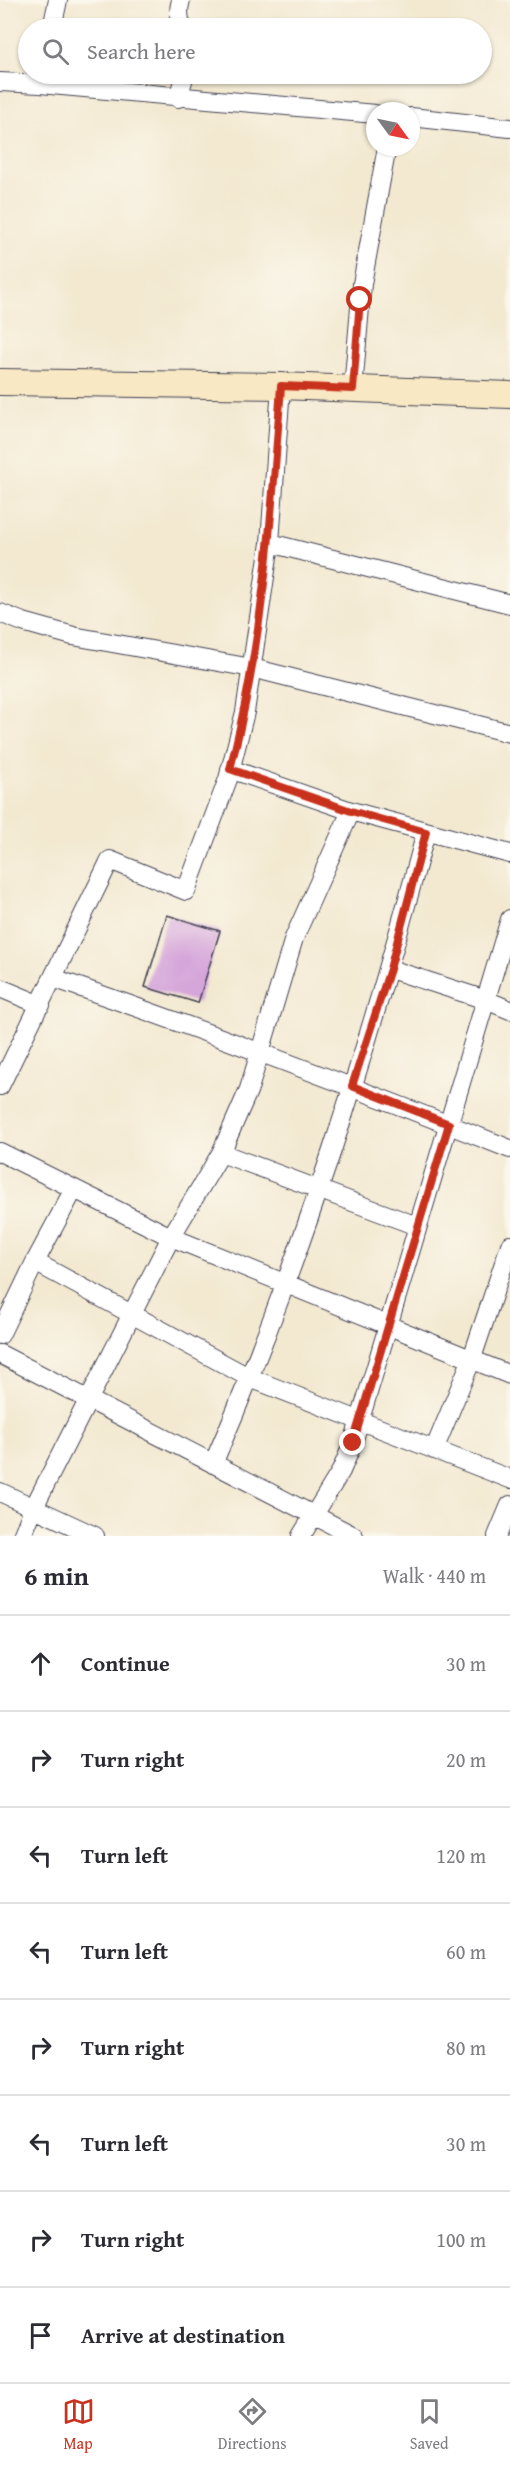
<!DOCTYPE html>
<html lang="en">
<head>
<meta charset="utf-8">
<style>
	body { margin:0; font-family:"Gentium Book Plus",serif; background:#f7f7f7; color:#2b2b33 }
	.compass { position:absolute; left:366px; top:102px; width:54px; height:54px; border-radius:50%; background:#fff; box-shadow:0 2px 4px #0004; rotate:123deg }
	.stop { position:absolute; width:18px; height:18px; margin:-14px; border:4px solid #c8321e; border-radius:50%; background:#fff }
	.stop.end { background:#c8321e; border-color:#fff; box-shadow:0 2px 6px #0008 }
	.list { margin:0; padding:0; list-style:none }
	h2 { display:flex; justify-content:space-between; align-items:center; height:78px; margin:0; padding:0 24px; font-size:26px }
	h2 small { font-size:20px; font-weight:400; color:#7c7c81 }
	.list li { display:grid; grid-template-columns:39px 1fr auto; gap:18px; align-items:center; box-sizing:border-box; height:96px; padding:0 24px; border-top:2px solid #e1e1e2 }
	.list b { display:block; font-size:22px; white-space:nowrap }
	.list em { font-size:20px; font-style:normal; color:#7c7c81 }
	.icon { flex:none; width:33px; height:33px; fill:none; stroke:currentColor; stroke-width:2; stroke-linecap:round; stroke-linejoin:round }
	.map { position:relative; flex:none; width:510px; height:1536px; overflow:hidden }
	.search { position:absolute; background:#fff; box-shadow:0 2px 4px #0004; left:18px; right:18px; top:18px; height:66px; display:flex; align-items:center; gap:15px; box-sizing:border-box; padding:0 21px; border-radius:33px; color:#7c7c81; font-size:22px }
	.sheet { height:846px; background:#fff }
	nav { display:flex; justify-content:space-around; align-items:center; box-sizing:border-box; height:84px; border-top:2px solid #e1e1e2; background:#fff; font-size:16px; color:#7c7c81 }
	nav a { display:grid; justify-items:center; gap:3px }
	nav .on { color:#c8321e }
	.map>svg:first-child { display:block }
	.building { fill:#d5a6da }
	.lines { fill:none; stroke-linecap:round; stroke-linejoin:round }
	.minor-casing { stroke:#414052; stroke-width:20 }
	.secondary-casing { stroke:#414052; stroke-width:28 }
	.minor { stroke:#fff; stroke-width:18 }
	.secondary { stroke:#f8e8c3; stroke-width:26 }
	.route { stroke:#c8321e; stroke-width:8 }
</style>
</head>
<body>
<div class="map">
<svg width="510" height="1536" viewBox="0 0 510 1536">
	<rect width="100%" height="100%" fill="#fbf7ec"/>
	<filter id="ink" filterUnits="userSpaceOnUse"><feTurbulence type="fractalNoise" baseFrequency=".0167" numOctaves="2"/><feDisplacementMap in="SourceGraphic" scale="12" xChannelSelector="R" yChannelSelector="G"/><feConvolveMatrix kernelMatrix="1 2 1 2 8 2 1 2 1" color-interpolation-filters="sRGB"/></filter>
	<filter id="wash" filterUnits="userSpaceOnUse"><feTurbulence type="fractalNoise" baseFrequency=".008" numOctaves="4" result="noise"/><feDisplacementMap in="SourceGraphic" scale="24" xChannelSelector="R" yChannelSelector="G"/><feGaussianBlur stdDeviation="1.35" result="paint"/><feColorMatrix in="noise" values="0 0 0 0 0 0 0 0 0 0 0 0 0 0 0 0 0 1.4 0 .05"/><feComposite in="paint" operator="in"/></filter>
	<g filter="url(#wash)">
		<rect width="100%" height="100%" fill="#f3e9d1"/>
		<g id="blocks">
			<!-- building -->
			<path class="building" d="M167 915 220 931 198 1003 145 987Z"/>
		</g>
	</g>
	<g filter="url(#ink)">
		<use href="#blocks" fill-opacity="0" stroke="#414052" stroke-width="1.5"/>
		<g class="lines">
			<!-- minor casing -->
			<g class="minor-casing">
				<path id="minor" d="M181 0C178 10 178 19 183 28
					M52 28 58 0
					M0 82 40 84 375 114
					M178 98 185 74
					M411 117 510 128
					M353 389 362 284 387 147
					M270 543 510 604
					M0 613 23 622 73 636 252 668 510 733
					M230 769 351 811 510 854
					M390 969 486 1000 510 1010
					M53 978C207 1031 359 1089 510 1149
					M0 988 41 1005
					M0 1086 110 860 186 891 228 779 245 712 270 543 281 386
					M0 1152 171 1237 510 1375
					M221 1153 417 1226
					M35 1262 250 1378 510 1479
					M0 1335 35 1262 74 1189
					M0 1354 354 1536
					M434 1450 471 1361 510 1245
					M213 1464C302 1260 369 1046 426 832
					M0 1492 95 1536
					M22 1536 34 1507 171 1237 221 1153 249 1089 294 938 351 811
					M301 1536 341 1471 353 1443 510 919
					M497 1536 510 1505"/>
			</g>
			<!-- secondary casing -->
			<g class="secondary-casing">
				<path id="secondary" d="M0 382 281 386 510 395"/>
			</g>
			<!-- minor -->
			<use href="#minor" class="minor"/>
			<!-- secondary -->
			<use href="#secondary" class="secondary"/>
		</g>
	</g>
	<g class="lines" filter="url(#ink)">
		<!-- route -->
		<path class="route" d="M353 1443 449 1124 352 1086 390 969 426 832 351 811 230 769C263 644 272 515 281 386L353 389 360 300"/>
	</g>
</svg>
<svg class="compass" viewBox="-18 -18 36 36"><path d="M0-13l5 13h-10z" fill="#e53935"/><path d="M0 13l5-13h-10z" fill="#7c7c81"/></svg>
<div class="stop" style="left:360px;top:300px"></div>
<div class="stop end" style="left:353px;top:1443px"></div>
<div class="search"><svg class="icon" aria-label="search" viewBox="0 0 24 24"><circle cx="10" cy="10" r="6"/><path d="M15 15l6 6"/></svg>Search here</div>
</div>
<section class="sheet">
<h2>6 min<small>Walk · 440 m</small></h2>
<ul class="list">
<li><svg class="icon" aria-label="ahead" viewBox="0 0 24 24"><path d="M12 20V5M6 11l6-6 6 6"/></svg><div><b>Continue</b></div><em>30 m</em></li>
<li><svg class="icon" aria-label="right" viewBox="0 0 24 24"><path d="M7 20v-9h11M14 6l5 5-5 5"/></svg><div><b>Turn right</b></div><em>20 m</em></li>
<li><svg class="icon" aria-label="left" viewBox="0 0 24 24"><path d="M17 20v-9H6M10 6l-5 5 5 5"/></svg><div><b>Turn left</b></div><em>120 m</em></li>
<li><svg class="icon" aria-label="left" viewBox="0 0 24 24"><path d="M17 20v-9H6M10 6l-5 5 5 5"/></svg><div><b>Turn left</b></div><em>60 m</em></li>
<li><svg class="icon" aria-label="right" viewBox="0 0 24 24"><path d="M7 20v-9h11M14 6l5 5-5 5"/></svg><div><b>Turn right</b></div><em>80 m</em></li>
<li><svg class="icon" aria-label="left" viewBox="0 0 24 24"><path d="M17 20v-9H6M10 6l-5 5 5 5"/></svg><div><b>Turn left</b></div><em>30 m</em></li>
<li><svg class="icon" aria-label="right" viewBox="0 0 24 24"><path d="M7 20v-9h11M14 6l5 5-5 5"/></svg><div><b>Turn right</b></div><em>100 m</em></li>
<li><svg class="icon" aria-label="arrive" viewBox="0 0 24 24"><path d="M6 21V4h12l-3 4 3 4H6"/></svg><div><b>Arrive at destination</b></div></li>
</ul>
</section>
<nav>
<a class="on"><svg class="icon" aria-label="map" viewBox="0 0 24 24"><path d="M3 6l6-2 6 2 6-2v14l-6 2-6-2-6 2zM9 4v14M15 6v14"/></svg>Map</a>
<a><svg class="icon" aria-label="directions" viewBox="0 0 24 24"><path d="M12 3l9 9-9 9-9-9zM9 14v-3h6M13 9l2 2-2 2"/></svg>Directions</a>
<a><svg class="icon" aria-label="saved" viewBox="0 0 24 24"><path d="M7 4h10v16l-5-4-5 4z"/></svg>Saved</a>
</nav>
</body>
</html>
